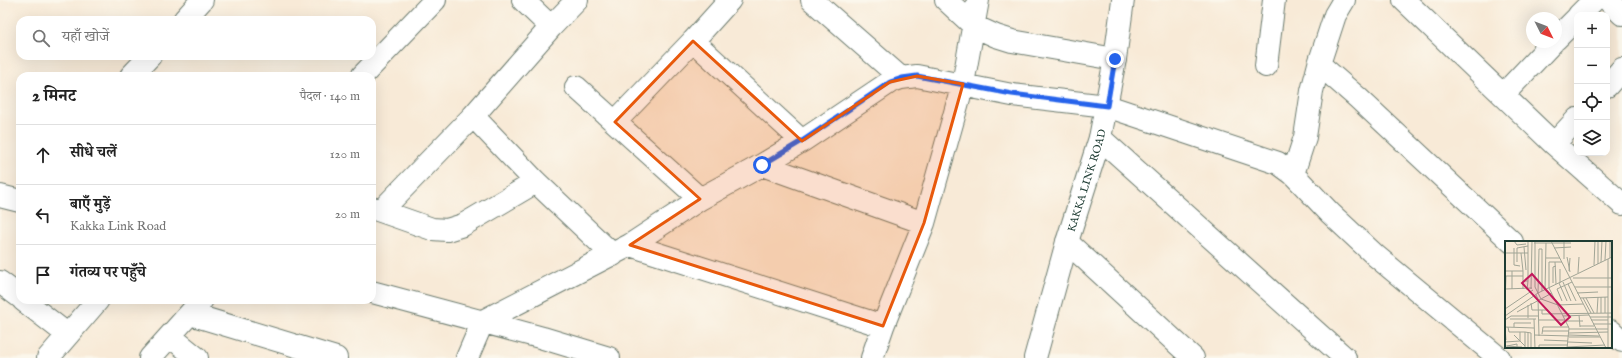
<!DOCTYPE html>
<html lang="hi">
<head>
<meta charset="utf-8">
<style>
	body { margin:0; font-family:"IM FELL English","Noto Serif Devanagari",serif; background:#f6f6f6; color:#222 }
	.controls { position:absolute; right:12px; top:12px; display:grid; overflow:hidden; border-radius:8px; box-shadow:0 4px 16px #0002 }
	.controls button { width:36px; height:36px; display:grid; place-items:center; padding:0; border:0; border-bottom:1px solid #e0e0e0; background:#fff; color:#222; font:20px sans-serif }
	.compass { position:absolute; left:1526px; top:12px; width:36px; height:36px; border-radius:50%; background:#fff; box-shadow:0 4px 16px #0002; rotate:132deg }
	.stop { position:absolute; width:12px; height:12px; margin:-9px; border:3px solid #2563eb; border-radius:50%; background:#fff }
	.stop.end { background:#2563eb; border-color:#fff; box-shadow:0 1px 4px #0008 }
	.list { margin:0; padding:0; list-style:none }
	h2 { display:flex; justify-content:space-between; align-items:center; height:52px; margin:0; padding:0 16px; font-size:17px }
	h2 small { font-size:13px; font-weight:400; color:#767676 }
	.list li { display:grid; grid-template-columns:26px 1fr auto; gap:12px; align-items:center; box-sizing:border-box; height:60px; padding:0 16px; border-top:1px solid #e0e0e0 }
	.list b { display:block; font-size:15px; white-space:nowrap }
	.list p { margin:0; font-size:13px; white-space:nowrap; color:#767676 }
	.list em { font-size:13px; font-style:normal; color:#767676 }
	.icon { flex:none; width:22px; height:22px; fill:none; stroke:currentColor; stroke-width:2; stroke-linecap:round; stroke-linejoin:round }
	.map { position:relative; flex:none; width:1622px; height:358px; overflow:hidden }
	.search { position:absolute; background:#fff; box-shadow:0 4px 16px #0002; left:16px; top:16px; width:360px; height:44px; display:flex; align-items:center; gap:10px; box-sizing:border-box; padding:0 14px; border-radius:12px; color:#767676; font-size:15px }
	.panel { position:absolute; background:#fff; box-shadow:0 4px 16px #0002; left:16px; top:72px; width:360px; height:232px; border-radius:12px }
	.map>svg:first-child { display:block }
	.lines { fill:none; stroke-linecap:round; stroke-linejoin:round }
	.minor-casing { stroke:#6b7a6d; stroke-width:24 }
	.tertiary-casing { stroke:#6b7a6d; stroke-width:24 }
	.minor { stroke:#fff; stroke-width:22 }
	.tertiary { stroke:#fff; stroke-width:22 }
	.route { stroke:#2563eb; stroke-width:5 }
	.marked { fill:#e8590c; fill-opacity:0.2; stroke:#e8590c; stroke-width:3; stroke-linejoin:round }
	.labels { text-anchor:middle; stroke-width:3; stroke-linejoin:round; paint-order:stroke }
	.street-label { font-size:11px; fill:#1f3d34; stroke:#fbf7ec }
	.inset-road { fill:none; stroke:#a1a596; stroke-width:1 }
	.view { fill:#c2185b; fill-opacity:0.15; stroke:#c2185b; stroke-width:2 }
	.inset-edge { fill:none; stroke:#1f3d34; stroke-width:2 }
</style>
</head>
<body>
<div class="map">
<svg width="1622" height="358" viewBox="0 0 1622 358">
	<rect width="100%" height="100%" fill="#fbf7ec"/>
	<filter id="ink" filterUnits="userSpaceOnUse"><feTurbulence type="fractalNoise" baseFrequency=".025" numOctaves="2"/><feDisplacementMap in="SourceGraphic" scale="8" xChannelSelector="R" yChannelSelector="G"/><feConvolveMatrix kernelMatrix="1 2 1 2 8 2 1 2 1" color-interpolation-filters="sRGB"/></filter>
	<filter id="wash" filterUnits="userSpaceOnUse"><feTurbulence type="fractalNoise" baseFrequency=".012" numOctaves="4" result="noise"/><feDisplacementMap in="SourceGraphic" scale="16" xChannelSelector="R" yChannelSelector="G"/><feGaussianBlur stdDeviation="0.9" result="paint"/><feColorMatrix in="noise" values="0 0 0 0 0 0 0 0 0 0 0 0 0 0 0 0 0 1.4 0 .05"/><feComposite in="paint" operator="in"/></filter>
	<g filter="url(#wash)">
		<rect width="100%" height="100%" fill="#f8ead7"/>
	</g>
	<g filter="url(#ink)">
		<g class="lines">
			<!-- minor casing -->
			<g class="minor-casing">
				<path id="minor" d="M812 0 901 78
					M946 0 974 26 996 36 1012 41 1115 59
					M1404 0 1554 144 1577 119
					M1608 0 1622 14
					M1579 15 1594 0
					M184 20 202 0
					M551 27 577 0
					M1556 39 1577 18
					M693 41 802 141
					M1319 64 1358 98 1512 242
					M1266 66 1274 0
					M131 76 150 56
					M362 76 435 0
					M1607 86 1622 69
					M576 87 700 199
					M1503 95 1553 42
					M473 116 536 182 613 255
					M615 122 693 41 730 0
					M1100 138 1345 358
					M1554 144 1622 204
					M762 165 924 223
					M1293 174 1305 137 1312 91 1319 64 1335 15 1344 0
					M0 196 20 201
					M372 208 432 229 447 230 463 225 536 182
					M381 211 473 116 551 27 523 0
					M1067 242 1193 358
					M630 245 883 326
					M0 282 20 297
					M372 292 543 338 609 358
					M23 300 68 335
					M190 314 336 358
					M1611 331 1622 341
					M170 336 197 358
					M48 358 98 300
					M150 358 202 300
					M467 358 483 321 630 245 700 199 762 165 802 141 890 82 901 78 917 76 1012 95 1107 106 1278 163 1293 174 1330 213 1376 256 1499 358
					M872 358 883 326 924 223 963 84 978 0"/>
			</g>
			<!-- tertiary casing -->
			<g class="tertiary-casing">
				<g id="tertiary">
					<path id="s1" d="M1035 358 1067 242 1100 138 1115 59 1123 0"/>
				</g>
			</g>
			<!-- minor -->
			<use href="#minor" class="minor"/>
			<!-- tertiary -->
			<use href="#tertiary" class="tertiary"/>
		</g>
	</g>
	<g class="lines" filter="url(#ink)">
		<!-- route -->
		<path class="route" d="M762 165 802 141 890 82 902 78 917 76 1012 94 1107 106 1115 59"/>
	</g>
	<!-- marked area -->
	<path class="marked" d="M693 41 802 141 890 82 917 76 963 84 924 223 883 326 630 245 700 199 615 122Z"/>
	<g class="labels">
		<!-- street labels -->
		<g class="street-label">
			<text dy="4" stroke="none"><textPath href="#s1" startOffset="185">KAKKA LINK ROAD</textPath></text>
		</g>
	</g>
	<!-- overview -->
	<g transform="translate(1505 241)">
		<rect width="107" height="107" fill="#f8ead7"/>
		<path class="inset-road" d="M9 0 12 4 21 3M30 0V46L36 58 53 64 78 63M46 0 101 107M29 2H66M19 6 21 29M9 7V24L15 25M49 7 66 6M0 12H23M16 12 18 30M62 16 65 31M41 17H55M105 17V0M59 18V1M100 19 101 0M12 21V7L23 5M44 21V47L64 87 62 107M44 21H57M50 21 51 43M96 21 97 0M93 23V0M89 24 90 0M0 30H18V35M64 30 65 17M73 32 74 16M0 35H18V48M68 37H107M18 40H23L22 49M23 40V0M58 41 66 60M48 42V26L51 25M54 42 62 60M55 42V28M63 43 71 60M70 46H107M0 48 27 47M7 48V30M26 48 27 0M40 49 41 2M33 52 34 8H37V50M72 52 93 51M31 54 33 58 34 95M96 56V72M75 57 103 56M78 57 86 72M81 57 89 72M57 60 52 48 67 41M0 62 1 35M26 62 27 69H43M23 64V77M0 68 28 49M37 69V73L107 72M12 71 47 52M92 72 93 56M100 72V56M74 74 75 86M0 75 33 52 107 16M58 75 84 74M85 76H107M5 78H31M29 78 30 107M0 79 6 75H33M34 79H60M86 79H103M61 80H78M88 83H107M75 85H89M0 86 29 87M0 86 1 99M3 86 4 91H20V107M9 86V82H26M64 88H103M37 90H64M20 91 26 92V107M64 92 103 91M37 93 38 86H64M9 94 20 105M29 94 64 95M64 94 94 95M64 96H95M39 99 63 100M0 101 15 100V91M63 101 87 102M0 105 17 106M2 105 12 103V106M62 106 100 104M23 107V91M34 107V104H63M103 107V18"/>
		<path class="view" d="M27 33 65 76 56 84 17 42Z"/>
		<rect width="107" height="107" class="inset-edge"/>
	</g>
</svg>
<div class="controls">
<button>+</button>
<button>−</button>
<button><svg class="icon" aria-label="locate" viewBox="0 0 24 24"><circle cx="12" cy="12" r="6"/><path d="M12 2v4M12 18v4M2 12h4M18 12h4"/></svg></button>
<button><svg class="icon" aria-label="layers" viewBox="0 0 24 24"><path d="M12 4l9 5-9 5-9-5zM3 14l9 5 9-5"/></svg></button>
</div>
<svg class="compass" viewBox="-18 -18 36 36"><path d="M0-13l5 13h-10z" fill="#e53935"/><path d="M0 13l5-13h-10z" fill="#767676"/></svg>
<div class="stop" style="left:762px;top:165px"></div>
<div class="stop end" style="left:1115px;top:59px"></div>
<div class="search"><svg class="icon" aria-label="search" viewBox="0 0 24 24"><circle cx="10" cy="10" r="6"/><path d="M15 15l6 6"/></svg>यहाँ खोजें</div>
<section class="panel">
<h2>2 मिनट<small>पैदल · 140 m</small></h2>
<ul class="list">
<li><svg class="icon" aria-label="ahead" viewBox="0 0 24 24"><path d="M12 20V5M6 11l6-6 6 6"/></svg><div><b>सीधे चलें</b></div><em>120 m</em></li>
<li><svg class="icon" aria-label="left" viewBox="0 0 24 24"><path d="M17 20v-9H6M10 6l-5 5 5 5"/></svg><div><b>बाएँ मुड़ें</b><p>Kakka Link Road</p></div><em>20 m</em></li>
<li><svg class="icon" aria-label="arrive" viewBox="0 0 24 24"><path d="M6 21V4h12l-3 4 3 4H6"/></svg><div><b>गंतव्य पर पहुँचे</b></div></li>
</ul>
</section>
</div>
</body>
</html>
